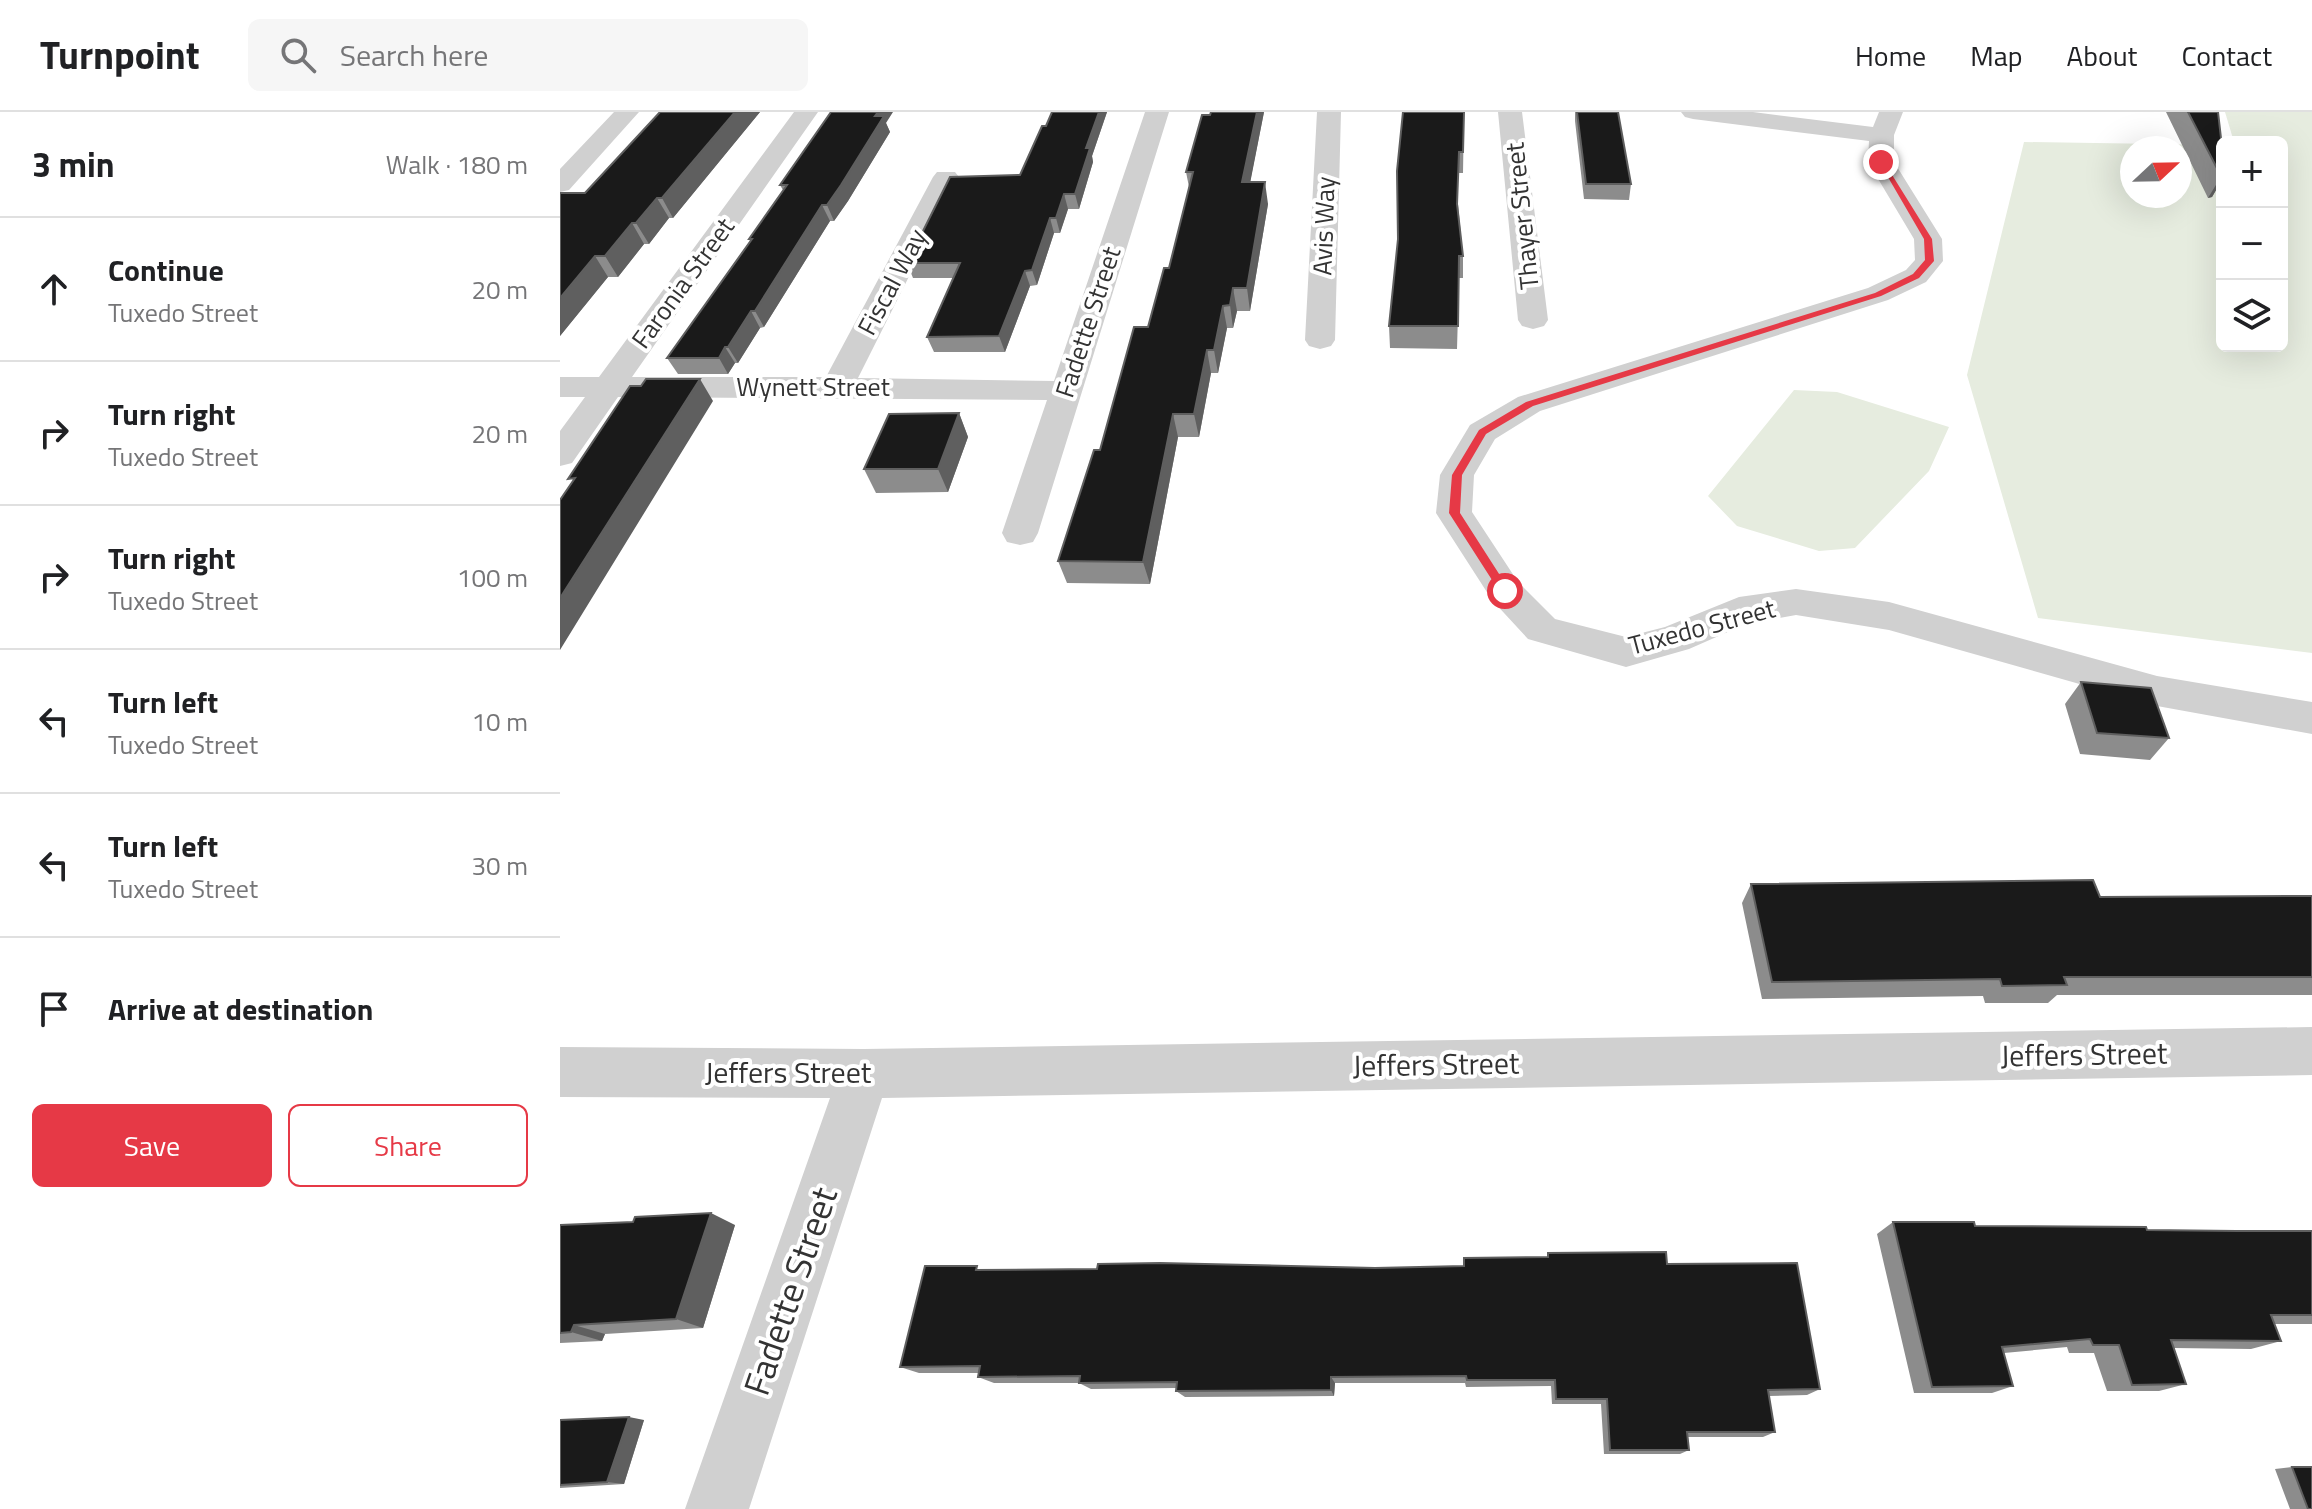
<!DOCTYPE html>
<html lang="en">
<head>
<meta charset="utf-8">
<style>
	body { margin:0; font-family:"Titillium Web",sans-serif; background:#f6f6f6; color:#202124 }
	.controls { position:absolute; right:24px; top:24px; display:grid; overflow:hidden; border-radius:12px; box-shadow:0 8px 32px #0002 }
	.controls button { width:72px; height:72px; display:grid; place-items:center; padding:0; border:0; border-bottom:2px solid #e0e0e0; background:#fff; color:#202124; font:40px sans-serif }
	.compass { position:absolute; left:1560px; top:24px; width:72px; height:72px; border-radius:50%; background:#fff; box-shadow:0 8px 32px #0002; rotate:68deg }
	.stop { position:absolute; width:24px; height:24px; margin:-18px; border:6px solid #e63946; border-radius:50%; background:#fff }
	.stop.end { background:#e63946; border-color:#fff; box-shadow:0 2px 8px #0008 }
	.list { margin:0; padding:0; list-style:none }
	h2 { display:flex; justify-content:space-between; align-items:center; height:104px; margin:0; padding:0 32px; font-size:34px }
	h2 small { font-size:26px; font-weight:400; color:#757577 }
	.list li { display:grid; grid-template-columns:52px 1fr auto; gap:24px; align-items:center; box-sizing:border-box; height:144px; padding:0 32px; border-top:2px solid #e0e0e0 }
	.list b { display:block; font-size:30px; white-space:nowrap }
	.list p { margin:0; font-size:26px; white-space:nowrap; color:#757577 }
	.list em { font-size:26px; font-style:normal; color:#757577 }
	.actions { display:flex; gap:16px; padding:24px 32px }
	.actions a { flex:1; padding:18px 0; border:2px solid #e63946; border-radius:12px; text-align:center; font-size:28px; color:#e63946 }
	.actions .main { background:#e63946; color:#fff }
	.icon { flex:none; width:44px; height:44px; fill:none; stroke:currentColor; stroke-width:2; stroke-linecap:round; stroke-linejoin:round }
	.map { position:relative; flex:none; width:1752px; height:1397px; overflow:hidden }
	header { display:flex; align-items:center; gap:48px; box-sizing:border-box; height:112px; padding:0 40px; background:#fff; border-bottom:2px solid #e0e0e0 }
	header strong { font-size:38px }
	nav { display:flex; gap:44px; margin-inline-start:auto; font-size:28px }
	.search { width:560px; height:72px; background:#f6f6f6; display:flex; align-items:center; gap:20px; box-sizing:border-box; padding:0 28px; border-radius:12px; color:#757577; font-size:30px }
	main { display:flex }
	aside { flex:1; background:#fff }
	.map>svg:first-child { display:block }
	.green { fill:#e6ecdf; fill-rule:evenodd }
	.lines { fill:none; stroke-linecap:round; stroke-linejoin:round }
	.minor { fill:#d0d0d0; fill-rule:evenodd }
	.wall { fill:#8c8c8c }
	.shaded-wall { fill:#5f5f5f }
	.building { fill:#1a1a1a; stroke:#5f5f5f; stroke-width:2 }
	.route { fill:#e63946 }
	.labels { text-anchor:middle; stroke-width:8; stroke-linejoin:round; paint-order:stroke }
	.far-street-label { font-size:26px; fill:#333; stroke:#fff }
	.street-label { font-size:30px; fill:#333; stroke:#fff }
	.near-street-label { font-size:36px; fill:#333; stroke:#fff }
</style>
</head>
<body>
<header>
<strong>Turnpoint</strong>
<div class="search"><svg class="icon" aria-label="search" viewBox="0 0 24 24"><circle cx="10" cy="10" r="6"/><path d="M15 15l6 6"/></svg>Search here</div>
<nav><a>Home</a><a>Map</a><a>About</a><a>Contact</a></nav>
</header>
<main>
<aside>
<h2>3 min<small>Walk · 180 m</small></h2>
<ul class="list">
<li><svg class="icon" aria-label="ahead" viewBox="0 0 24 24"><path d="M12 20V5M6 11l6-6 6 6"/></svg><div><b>Continue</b><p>Tuxedo Street</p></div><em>20 m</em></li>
<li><svg class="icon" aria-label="right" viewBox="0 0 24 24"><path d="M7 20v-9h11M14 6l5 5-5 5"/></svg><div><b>Turn right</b><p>Tuxedo Street</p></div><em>20 m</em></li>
<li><svg class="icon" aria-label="right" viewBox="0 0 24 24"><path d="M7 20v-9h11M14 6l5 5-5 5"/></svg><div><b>Turn right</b><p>Tuxedo Street</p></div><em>100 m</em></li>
<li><svg class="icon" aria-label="left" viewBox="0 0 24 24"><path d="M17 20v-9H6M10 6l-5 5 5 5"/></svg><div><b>Turn left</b><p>Tuxedo Street</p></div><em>10 m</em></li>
<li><svg class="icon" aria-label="left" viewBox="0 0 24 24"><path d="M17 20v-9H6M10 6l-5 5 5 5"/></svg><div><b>Turn left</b><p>Tuxedo Street</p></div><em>30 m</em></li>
<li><svg class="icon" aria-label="arrive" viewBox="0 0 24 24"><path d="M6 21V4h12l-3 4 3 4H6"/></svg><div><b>Arrive at destination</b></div></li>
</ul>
<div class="actions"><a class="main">Save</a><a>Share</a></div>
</aside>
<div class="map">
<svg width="1752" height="1397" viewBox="0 0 1752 1397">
	<rect width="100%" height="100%" fill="#fff"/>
	<!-- green -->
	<path class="green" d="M1665 0H1752V541L1478 506 1407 263 1464 30 1662 33V234H1722V30H1674ZM1572 36H1620V84H1572Z
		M1234 278 1277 280 1389 315 1369 359 1295 436 1259 439 1177 414 1148 384Z"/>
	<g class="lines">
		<!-- minor -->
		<path class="minor" d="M54 0H79L9 78 0 80V57Z
			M234 0H258L72 265H266L373 65 377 60H395L399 65 298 266 494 269 585 0H609L478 421 473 430 460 433 447 430 442 421 487 288 58 285 12 351 0 354V319L25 285H0V265H39Z
			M757 0H781L775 228 771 234 760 237 749 234 745 228Z
			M938 0H962L988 208 984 214 973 217 962 214 958 208Z
			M1121 0H1193L1313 15 1319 0H1343L1334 23V50L1382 127 1383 149 1366 170 1328 188 980 299 935 327 914 363 912 400 958 470 995 507 1066 525 1105 515 1179 485 1236 477 1329 490 1597 564 1752 590V622L1597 594 1329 518 1236 503 1186 512 1129 537 1066 555 968 527 932 488 876 401 880 363 910 313 958 285 1308 176 1346 158 1355 148 1354 127 1308 50 1309 29 1133 7 1125 5Z
			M1752 915V963L322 986 189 1397H125L270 986 0 985V935L304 937Z"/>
	</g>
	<!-- wall -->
	<path class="wall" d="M100 0H200L113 106H109L89 132H84L58 165H48L0 224 25 81Z
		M492 0H547L532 44 533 50 519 97H508L500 121H494L477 173 470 174 445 240H374L367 225 393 166H353L347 151 460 63 486 14Z
		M704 0 690 70 708 92 690 199H677L673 216H667L658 261H651L639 325H618L590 472 507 471 498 449 540 338 588 215 609 156 629 75 626 60Z
		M904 0 903 61H898V92L903 144V166H899L897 237 830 236 829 214 838 127Z
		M1015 0H1058L1071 72 1069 88 1024 87 1015 9Z
		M1606 0H1658L1662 35V68L1652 85 1648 86Z
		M326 11 330 20 288 89 274 109H270L204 215 200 216 178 251H175L168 262H118L107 246 190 129 189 127 223 78 220 73Z
		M399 301 408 325 388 380 316 381 304 357Z
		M1521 570 1609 626 1590 648 1520 642 1505 592Z
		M1191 772 1540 785 1752 784V883H1497L1488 891H1425L1423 884 1202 887 1182 791Z
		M1333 1110 1415 1114 1587 1118 1676 1119H1752V1212H1714L1721 1229 1691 1237 1614 1236 1626 1272 1599 1279H1547L1534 1241H1509L1507 1235 1444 1241 1453 1274 1432 1281H1354L1317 1122Z
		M0 1113H175L143 1216 45 1222 42 1229 0 1231Z
		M988 1141 1107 1152 1260 1277 1247 1283 1209 1284 1215 1320 1203 1325H1128L1129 1338 1120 1342H1044L1041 1292H992L991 1274 906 1275 905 1271H775L774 1284 625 1285 616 1279V1276L531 1277 519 1271H434L418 1265 419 1261H359L340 1255 423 1158 815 1156 903 1154 904 1146 987 1145Z
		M0 1308H84L64 1372 0 1376Z
		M1732 1355 1752 1397H1730L1715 1357Z"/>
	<!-- shaded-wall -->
	<path class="shaded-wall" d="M175 0H200L113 106 102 86Z
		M318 0H333L326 11 330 20 288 89 274 109 267 93Z
		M539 0H547L532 44 533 50 519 97 515 82 526 36Z
		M697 0H704L686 92 682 70Z
		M1662 63V68L1652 85 1648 86Z
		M705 70 708 92 690 199 687 176Z
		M504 82 508 97 500 121 496 106Z
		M97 86 109 106 89 132 76 111Z
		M262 93 270 109 204 215 195 199Z
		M490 106 494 121 477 173 472 158Z
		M72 111 84 132 58 165 45 144Z
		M35 144 48 165 0 224V186Z
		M465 159 470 174 445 240 439 224Z
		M673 176 677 199 673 216 670 193Z
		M663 194 667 216 658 261 654 238Z
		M191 199 200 216 178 251 168 235Z
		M165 235 175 251 168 262 159 246Z
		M647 238 651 261 639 325 634 302Z
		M140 267 153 289 0 538V486Z
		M399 301 408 325 388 380 378 357Z
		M613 302 618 325 590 472 583 450Z
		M151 1101 175 1113 143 1216 116 1207Z
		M14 1213 45 1222 42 1229 11 1220Z
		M771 1265 775 1271 774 1284 771 1278Z
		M69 1305 84 1308 64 1372 47 1370Z"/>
	<!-- building -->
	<path class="building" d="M100 0H175L102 86H97L76 111H72L45 144H35L0 186V81H25Z
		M271 0H318L315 4H324L281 73 267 93H262L195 199H191L168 235H165L159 246H107L192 127H189L227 73H220Z
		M492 0H539L526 36H530L515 82H504L496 106H490L472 158 465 159 439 224 367 225 400 151H347L390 65 460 63 482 14H486Z
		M651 0H697L682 70H705L687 176H673L670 193 663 194 654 238H647L634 302H613L583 450 498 449 534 338H540L574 215H588L604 156H609L633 60H626L642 3H650Z
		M843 0H904L903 40H899L897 92 903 144H899L898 214H829L838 127 837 59Z
		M1017 0H1058L1071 72H1026Z
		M1628 0H1658L1662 35V63L1661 64Z
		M86 267H140L0 486V388L15 366 8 367 70 274H81Z
		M399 301 378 357H304L329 302Z
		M1521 570 1591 576 1609 626 1537 621Z
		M1533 768 1540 785 1752 784V865H1504L1507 873 1442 874 1440 867 1212 870 1191 772Z
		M151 1101 116 1207 14 1213 11 1220 0 1221V1113L73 1110 75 1105Z
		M1333 1110H1414L1415 1114 1586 1115 1587 1118 1676 1119H1752V1203H1711L1721 1229 1611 1228 1626 1272 1572 1273 1559 1233H1533L1530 1227 1442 1235 1453 1274 1372 1275Z
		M1106 1140 1107 1152 1237 1151 1260 1277 1208 1278 1215 1320H1127L1129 1338H1050L1047 1287H996L995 1268H907L906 1264 771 1265V1278L616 1279 617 1270 519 1271 520 1264 418 1265 420 1254 340 1255 365 1154H417L416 1158 537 1157 538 1152 600 1151 815 1156 904 1154V1146L988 1145V1141Z
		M69 1305 47 1370 0 1373V1308Z
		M1732 1355H1752V1397H1748Z"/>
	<!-- route -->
	<path class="route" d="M1318 48 1324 50 1372 127 1374 149 1359 166 1321 184 973 294 926 322 902 363 900 401 950 479 941 482 889 401 892 363 919 318 966 290 1315 181 1353 162 1365 148 1364 127Z"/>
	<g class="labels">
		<!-- far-street labels -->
		<g class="far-street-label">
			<text transform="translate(962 104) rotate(-96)" y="9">Thayer Street</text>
			<text transform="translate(764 114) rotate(-88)" y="9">Avis Way</text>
			<text transform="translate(332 170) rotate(-62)" y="9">Fiscal Way</text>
			<text transform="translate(123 171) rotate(-54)" y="9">Faronia Street</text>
			<text transform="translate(528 210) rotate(-72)" y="9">Fadette Street</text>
			<text x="253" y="284">Wynett Street</text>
			<text transform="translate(1142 515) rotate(-15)" y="9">Tuxedo Street</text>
		</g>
		<!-- street labels -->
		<g class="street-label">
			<text transform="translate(1524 943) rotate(-1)" y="10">Jeffers Street</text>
			<text transform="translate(876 953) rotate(-1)" y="10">Jeffers Street</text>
			<text x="228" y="971">Jeffers Street</text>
		</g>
		<!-- near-street labels -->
		<g class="near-street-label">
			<text transform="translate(230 1179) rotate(-71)" y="13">Fadette Street</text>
		</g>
	</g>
</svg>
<div class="controls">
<button>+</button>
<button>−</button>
<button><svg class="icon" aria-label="layers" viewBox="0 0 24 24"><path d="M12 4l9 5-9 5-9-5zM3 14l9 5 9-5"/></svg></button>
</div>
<svg class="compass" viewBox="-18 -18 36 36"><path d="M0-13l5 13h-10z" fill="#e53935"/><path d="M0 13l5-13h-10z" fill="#757577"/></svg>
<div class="stop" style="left:945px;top:479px"></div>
<div class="stop end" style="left:1321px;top:50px"></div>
</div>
</main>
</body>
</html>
